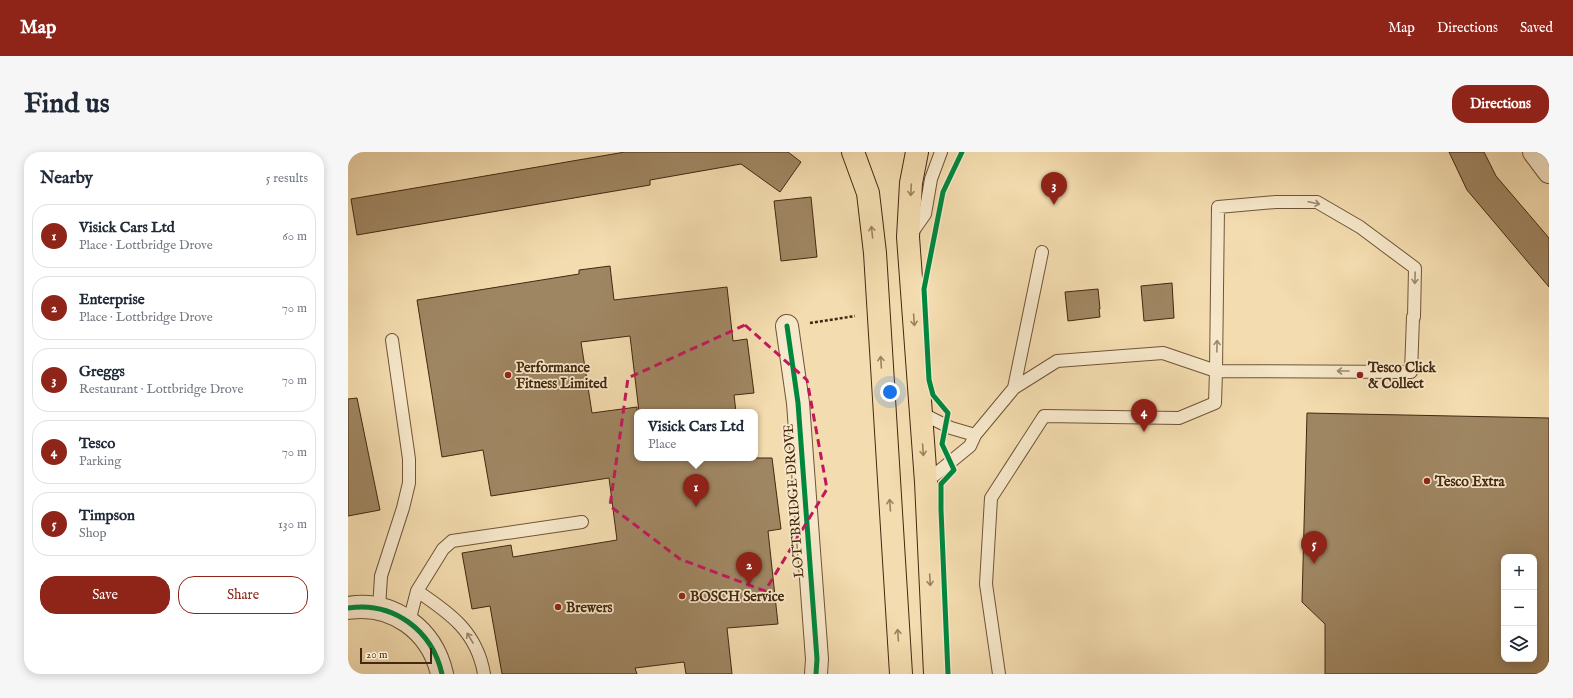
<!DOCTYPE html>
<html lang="en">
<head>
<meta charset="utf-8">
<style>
	body { margin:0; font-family:"IM FELL English",serif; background:#f6f6f7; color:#1f2937 }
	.controls { position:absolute; right:12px; bottom:12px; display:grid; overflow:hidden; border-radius:8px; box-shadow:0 2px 10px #0003 }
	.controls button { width:36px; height:36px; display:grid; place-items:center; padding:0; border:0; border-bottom:1px solid #e0e1e3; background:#fff; color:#1f2937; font:20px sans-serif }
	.scale { position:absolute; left:12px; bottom:10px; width:72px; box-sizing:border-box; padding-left:4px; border:2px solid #45280f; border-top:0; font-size:11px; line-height:14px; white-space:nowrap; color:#45280f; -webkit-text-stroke:3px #f7e8cb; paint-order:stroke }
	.you { position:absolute; left:542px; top:240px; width:14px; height:14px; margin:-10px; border:3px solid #fff; border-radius:50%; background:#1a73e8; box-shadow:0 0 0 6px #1a73e833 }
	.badge { display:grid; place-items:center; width:26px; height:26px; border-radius:50%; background:#8f2418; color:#fff; font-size:13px; font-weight:700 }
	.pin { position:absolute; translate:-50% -33px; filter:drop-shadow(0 1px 2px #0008) }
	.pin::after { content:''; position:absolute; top:21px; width:14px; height:12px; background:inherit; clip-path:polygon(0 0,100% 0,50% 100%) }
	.popup { position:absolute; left:286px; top:257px; width:124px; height:52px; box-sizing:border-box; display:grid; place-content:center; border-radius:8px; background:#fff; filter:drop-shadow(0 1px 3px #0005); font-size:13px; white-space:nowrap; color:#747a83 }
	.popup b { font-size:15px; color:#1f2937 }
	.popup::after { content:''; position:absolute; left:50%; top:100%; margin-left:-8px; border:8px solid transparent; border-top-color:#fff }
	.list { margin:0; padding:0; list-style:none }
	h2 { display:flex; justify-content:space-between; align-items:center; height:52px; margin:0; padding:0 16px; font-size:17px }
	h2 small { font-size:13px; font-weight:400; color:#747a83 }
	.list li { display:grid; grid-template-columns:26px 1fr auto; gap:12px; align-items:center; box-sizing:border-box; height:64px; margin:0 8px 8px; padding:0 8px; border:1px solid #e0e1e3; border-radius:16px }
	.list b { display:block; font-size:15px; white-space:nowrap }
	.list p { margin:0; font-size:13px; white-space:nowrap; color:#747a83 }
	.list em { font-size:13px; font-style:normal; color:#747a83 }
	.actions { display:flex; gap:8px; padding:12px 16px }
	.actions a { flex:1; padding:9px 0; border:1px solid #8f2418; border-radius:16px; text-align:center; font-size:14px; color:#8f2418 }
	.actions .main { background:#8f2418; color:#fff }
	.icon { flex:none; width:22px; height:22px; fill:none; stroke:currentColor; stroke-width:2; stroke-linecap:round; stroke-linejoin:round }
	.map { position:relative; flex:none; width:1201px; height:522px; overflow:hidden; border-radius:16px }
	header { display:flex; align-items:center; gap:24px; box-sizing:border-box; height:56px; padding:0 20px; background:#8f2418; color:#fff }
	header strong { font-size:19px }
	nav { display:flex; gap:22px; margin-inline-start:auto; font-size:14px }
	.intro { display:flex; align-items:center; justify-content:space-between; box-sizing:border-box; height:96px; padding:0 24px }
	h1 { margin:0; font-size:28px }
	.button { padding:10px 18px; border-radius:16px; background:#8f2418; color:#fff; font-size:14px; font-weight:700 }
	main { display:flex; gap:24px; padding:0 24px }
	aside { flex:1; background:#fff; border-radius:16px; box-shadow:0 2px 10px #0003 }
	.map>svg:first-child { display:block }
	.building { fill:#9f8662; stroke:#45280f; fill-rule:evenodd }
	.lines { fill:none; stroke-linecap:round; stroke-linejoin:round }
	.service-casing { stroke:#705537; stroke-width:14 }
	.minor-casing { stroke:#705537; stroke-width:24 }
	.primary-casing { stroke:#45280f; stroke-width:24 }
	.path { stroke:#45280f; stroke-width:2.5; stroke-dasharray:3 2; stroke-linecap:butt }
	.service { stroke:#f7e8cb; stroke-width:12 }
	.minor { stroke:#f7e8cb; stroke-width:22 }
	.primary { stroke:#f3dcaf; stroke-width:22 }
	.cycleway-casing { stroke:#f7e8cb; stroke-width:8 }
	.cycleway { stroke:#00873e; stroke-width:5 }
	.oneway { stroke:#9c825f }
	.oneway2 { stroke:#9e886d }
	.marked { fill:none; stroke:#c2185b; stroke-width:3; stroke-dasharray:8 5; stroke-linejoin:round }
	.poi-dot { fill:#8f2418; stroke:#f7e8cb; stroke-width:1.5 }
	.labels { text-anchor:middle; stroke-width:3.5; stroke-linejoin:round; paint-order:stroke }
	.poi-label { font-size:14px; font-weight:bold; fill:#45280f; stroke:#f7e8cb; text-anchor:start }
	.street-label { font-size:14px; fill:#45280f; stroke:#f7e8cb }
</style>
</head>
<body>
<header>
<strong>Map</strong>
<nav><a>Map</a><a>Directions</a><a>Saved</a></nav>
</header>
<div class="intro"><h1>Find us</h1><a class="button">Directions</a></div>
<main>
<aside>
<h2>Nearby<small>5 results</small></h2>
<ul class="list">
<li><span class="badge">1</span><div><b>Visick Cars Ltd</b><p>Place · Lottbridge Drove</p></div><em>60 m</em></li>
<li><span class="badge">2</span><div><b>Enterprise</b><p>Place · Lottbridge Drove</p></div><em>70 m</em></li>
<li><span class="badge">3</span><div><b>Greggs</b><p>Restaurant · Lottbridge Drove</p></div><em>70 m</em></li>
<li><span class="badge">4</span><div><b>Tesco</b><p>Parking</p></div><em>70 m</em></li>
<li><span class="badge">5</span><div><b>Timpson</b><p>Shop</p></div><em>130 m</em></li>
</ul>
<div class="actions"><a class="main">Save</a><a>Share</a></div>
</aside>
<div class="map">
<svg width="1201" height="522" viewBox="0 0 1201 522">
	<rect width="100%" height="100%" fill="#f3dcaf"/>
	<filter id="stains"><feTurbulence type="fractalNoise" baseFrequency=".005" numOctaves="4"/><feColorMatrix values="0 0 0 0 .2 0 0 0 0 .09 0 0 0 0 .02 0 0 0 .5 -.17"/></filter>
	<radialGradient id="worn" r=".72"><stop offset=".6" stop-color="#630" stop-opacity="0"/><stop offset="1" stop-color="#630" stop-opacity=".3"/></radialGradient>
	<!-- building -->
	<path class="building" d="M277 0H440L453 10 432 40 393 12 302 28V33L9 83 3 47Z
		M1101 0H1136L1148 24 1201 86V135L1119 38Z
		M463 45 469 105 433 109 426 49Z
		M262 114 266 148 379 135 385 189 399 187 406 241 386 243 388 260H291L282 184 233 190 244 261 289 255V306H424L433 377 420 379 430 472 379 476 384 522H338L336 510 287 516 289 522H154L142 454 124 457 114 401 163 393 165 405 269 388 261 326 143 344 135 298 94 305 69 148 231 122V118Z
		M824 131 826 166 796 169 793 134Z
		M750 137 752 157H751L752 165 720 169 717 140Z
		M9 246 32 358 0 364V247Z
		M959 261 1201 266V522H977V472L954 450ZM1156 405H1186V507H1156Z"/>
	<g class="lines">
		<!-- service casing -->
		<g class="service-casing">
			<path id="service" d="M563 82 577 62 583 27 593 0
				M1065 165 1063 220 868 219 870 55 928 50H969L1012 75 1067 116 1066 165
				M666 236 694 100
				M573 261 603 276 627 283
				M578 330 622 294 627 283 666 236 709 209 815 201 868 219 867 251 831 266 696 264 643 346 638 432 651 522
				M69 439C102 461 129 480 136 522
				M31 456 33 424 55 356 61 331V307L44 188
				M61 470 69 439 95 397 104 389 234 370"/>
		</g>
		<!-- minor casing -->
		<g class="minor-casing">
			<path id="minor" d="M1186 0 1201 20
				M439 174 450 251 469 507 468 522
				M0 456C45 449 84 478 94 522"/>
		</g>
		<!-- primary casing -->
		<g class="primary-casing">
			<path id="primary" d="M505 0 520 41 527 101 553 522
				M569 0 563 31 560 85 578 330 587 522"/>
		</g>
		<!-- path -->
		<path class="path" d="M462 171 507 164"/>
		<!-- service -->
		<use href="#service" class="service"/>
		<!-- minor -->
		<use href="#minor" class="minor"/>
		<!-- primary -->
		<use href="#primary" class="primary"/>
		<!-- cycleway casing -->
		<g class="cycleway-casing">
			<path id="cycleway" d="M439 174 450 251 469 507 468 522
				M0 456C45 449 84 478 94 522
				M600 522 593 358V332L606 318 594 292 600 261 585 243 581 228 576 137 595 40 614 0"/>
		</g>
		<!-- cycleway -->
		<use href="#cycleway" class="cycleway"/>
	</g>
	<!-- one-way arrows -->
	<defs><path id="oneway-shaft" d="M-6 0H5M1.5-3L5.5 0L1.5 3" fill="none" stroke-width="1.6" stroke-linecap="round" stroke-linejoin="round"/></defs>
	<g class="oneway">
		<use href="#oneway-shaft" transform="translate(563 38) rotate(93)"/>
		<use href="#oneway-shaft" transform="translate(524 80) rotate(-96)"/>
		<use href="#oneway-shaft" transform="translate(566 168) rotate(86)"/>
		<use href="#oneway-shaft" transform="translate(533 210) rotate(-94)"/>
		<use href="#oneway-shaft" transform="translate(575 298) rotate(86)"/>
		<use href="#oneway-shaft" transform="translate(542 353) rotate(-94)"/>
		<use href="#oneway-shaft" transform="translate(582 428) rotate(87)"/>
		<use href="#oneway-shaft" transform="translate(550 483) rotate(-94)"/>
	</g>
	<g class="oneway2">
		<use href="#oneway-shaft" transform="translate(966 51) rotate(12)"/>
		<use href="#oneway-shaft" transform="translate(1067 126) rotate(92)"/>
		<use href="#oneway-shaft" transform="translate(869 194) rotate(-89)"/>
		<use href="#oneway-shaft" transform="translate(995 219) rotate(-180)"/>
		<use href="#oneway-shaft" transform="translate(122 486) rotate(-121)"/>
	</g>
	<!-- marked area -->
	<path class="marked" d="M397 173 459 228 479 337 417 439 332 407 262 354 280 226Z"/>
	<!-- markers -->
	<g class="poi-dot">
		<circle cx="160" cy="223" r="4"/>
		<circle cx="1012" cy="223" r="4"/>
		<circle cx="1079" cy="329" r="4"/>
		<circle cx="334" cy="444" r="4"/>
		<circle cx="210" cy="455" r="4"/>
	</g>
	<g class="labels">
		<!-- poi labels -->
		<g class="poi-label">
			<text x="168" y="220">Performance<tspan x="168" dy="16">Fitness Limited</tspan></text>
			<text x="1020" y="220">Tesco Click<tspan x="1020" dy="16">&amp; Collect</tspan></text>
			<text x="1087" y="334">Tesco Extra</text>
			<text x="342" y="449">BOSCH Service</text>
			<text x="218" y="460">Brewers</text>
		</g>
		<!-- street labels -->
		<g class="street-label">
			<text transform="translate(445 349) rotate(-94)" y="5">LOTTBRIDGE DROVE</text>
		</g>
	</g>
	<rect width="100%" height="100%" filter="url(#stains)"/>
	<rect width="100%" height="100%" fill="url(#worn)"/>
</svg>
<div class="controls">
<button>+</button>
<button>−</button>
<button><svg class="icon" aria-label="layers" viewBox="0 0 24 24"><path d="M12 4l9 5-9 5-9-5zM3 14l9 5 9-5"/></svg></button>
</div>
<div class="scale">20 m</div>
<div class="you"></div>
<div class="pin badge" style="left:348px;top:355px">1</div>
<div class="popup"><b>Visick Cars Ltd</b>Place</div>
<div class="pin badge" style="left:401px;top:433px">2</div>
<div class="pin badge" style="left:706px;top:53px">3</div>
<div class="pin badge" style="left:796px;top:280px">4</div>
<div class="pin badge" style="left:966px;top:412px">5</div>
</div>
</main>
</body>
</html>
